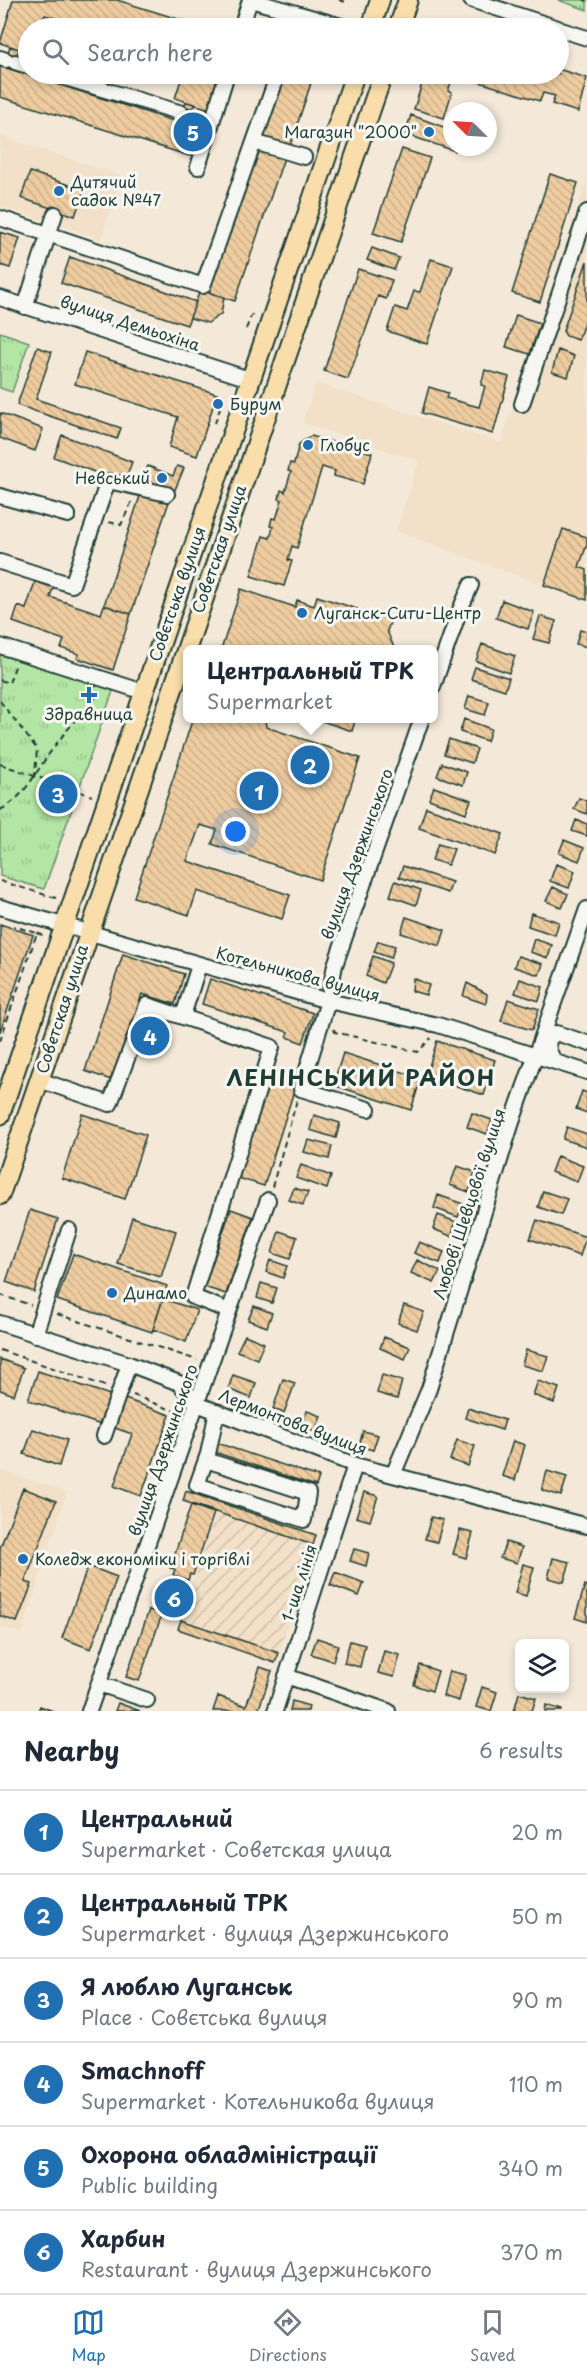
<!DOCTYPE html>
<html lang="en">
<head>
<meta charset="utf-8">
<style>
	body { margin:0; font-family:"Playpen Sans",sans-serif; background:#f2f2f3; color:#1f2937 }
	.controls { position:absolute; right:18px; bottom:18px; display:grid; overflow:hidden; border-radius:9px; box-shadow:0 3px 9px #0003 }
	.controls button { width:54px; height:54px; display:grid; place-items:center; padding:0; border:0; border-bottom:2px solid #e0e1e3; background:#fff; color:#1f2937; font:30px sans-serif }
	.compass { position:absolute; left:443px; top:102px; width:54px; height:54px; border-radius:50%; background:#fff; box-shadow:0 3px 9px #0003; rotate:294deg }
	.you { position:absolute; left:236px; top:832px; width:21px; height:21px; margin:-15px; border:4px solid #fff; border-radius:50%; background:#1a73e8; box-shadow:0 0 0 9px #1a73e833 }
	.badge { display:grid; place-items:center; width:39px; height:39px; border-radius:50%; background:#1f6fb2; color:#fff; font-size:20px; font-weight:700 }
	.pin { position:absolute; translate:-50% -50%; border:3px solid #fff; box-shadow:0 2px 6px #0006 }
	.popup { position:absolute; left:183px; top:645px; width:255px; height:78px; box-sizing:border-box; display:grid; place-content:center; border-radius:9px; background:#fff; filter:drop-shadow(0 2px 4px #0005); font-size:20px; white-space:nowrap; color:#747a83 }
	.popup b { font-size:22px; color:#1f2937 }
	.popup::after { content:''; position:absolute; left:50%; top:100%; margin-left:-12px; border:12px solid transparent; border-top-color:#fff }
	.list { margin:0; padding:0; list-style:none }
	h2 { display:flex; justify-content:space-between; align-items:center; height:78px; margin:0; padding:0 24px; font-size:26px }
	h2 small { font-size:20px; font-weight:400; color:#747a83 }
	.list li { display:grid; grid-template-columns:39px 1fr auto; gap:18px; align-items:center; box-sizing:border-box; height:84px; padding:0 24px; border-top:2px solid #e0e1e3 }
	.list b { display:block; font-size:22px; white-space:nowrap }
	.list p { margin:0; font-size:20px; white-space:nowrap; color:#747a83 }
	.list em { font-size:20px; font-style:normal; color:#747a83 }
	.icon { flex:none; width:33px; height:33px; fill:none; stroke:currentColor; stroke-width:2; stroke-linecap:round; stroke-linejoin:round }
	.map { position:relative; flex:none; width:587px; height:1711px; overflow:hidden }
	.search { position:absolute; background:#fff; box-shadow:0 3px 9px #0003; left:18px; right:18px; top:18px; height:66px; display:flex; align-items:center; gap:15px; box-sizing:border-box; padding:0 21px; border-radius:33px; color:#747a83; font-size:22px }
	.sheet { height:582px; background:#fff }
	nav { display:flex; justify-content:space-around; align-items:center; box-sizing:border-box; height:84px; border-top:2px solid #e0e1e3; background:#fff; font-size:16px; color:#747a83 }
	nav a { display:grid; justify-items:center; gap:3px }
	nav .on { color:#1f6fb2 }
	.map>svg:first-child { display:block }
	.built { fill:#f2e0c8 }
	.industrial { fill:url(#industrial-furrows) }
	.park { fill:url(#park-tufts); stroke:#69916c; stroke-width:1.5 }
	.building { fill:url(#building-back-hatch); stroke:#1f3d34; stroke-width:1.5 }
	.lines { fill:none; stroke-linecap:round; stroke-linejoin:round }
	.minor-casing { stroke:#1f3d34; stroke-width:18 }
	.major-casing { stroke:#1f3d34; stroke-width:22 }
	.path { stroke:#1f3d34; stroke-width:2; stroke-dasharray:6 4.5; stroke-linecap:butt }
	.minor { stroke:#f6f6f2; stroke-width:14 }
	.major { stroke:#f9deab; stroke-width:18 }
	.poi-dot { fill:#1f6fb2; stroke:#f6f6f2; stroke-width:2 }
	.labels { text-anchor:middle; stroke-width:6; stroke-linejoin:round; paint-order:stroke }
	.poi-label { font-size:16px; fill:#1f3d34; stroke:#f6f6f2; text-anchor:start }
	.street-label { font-size:16px; fill:#1f3d34; stroke:#f6f6f2 }
	.district-label { font-size:22px; font-weight:bold; letter-spacing:1.5px; fill:#1f3d34; stroke:#f6f6f2 }
</style>
</head>
<body>
<div class="map">
<svg width="587" height="1711" viewBox="0 0 587 1711">
	<defs>
		<pattern id="industrial-furrows" width="10" height="10" patternUnits="userSpaceOnUse" patternTransform="scale(1.5)"><rect width="10" height="10" fill="#f2e0c8"/><path d="M-1 1l2-2M0 10L10 0M9 11l2-2" fill="none" stroke="#cfc1ac"/></pattern>
		<pattern id="park-tufts" width="24" height="20" patternUnits="userSpaceOnUse" patternTransform="scale(1.5)"><rect width="24" height="20" fill="#b3e5a5"/><path d="M3 7l-1-3M5 7V3M7 7l1-3M15 17l-1-3M17 17v-4M19 17l1-3" fill="none" stroke="#9ac58f"/></pattern>
		<pattern id="building-back-hatch" width="6" height="6" patternUnits="userSpaceOnUse" patternTransform="scale(1.5)"><rect width="6" height="6" fill="#eecca0"/><path d="M-1 5l2 2M0 0l6 6M5-1l2 2" fill="none" stroke="#ccb08a"/></pattern>
	</defs>
	<rect width="100%" height="100%" fill="#f4e9d9"/>
	<filter id="ink" filterUnits="userSpaceOnUse"><feTurbulence type="fractalNoise" baseFrequency=".0167" numOctaves="2"/><feDisplacementMap in="SourceGraphic" scale="12" xChannelSelector="R" yChannelSelector="G"/><feConvolveMatrix kernelMatrix="1 2 1 2 8 2 1 2 1" color-interpolation-filters="sRGB"/></filter>
	<g filter="url(#ink)">
		<!-- built -->
		<path class="built" d="M0 136 122 176 101 239 0 206Z
			M587 179V601L396 531 419 461 302 423 316 383 501 443Z
			M0 1470 67 1492 22 1634 0 1626Z"/>
		<!-- industrial -->
		<path class="industrial" d="M216 1512 313 1545 279 1653 181 1620Z"/>
		<!-- park -->
		<path class="park" d="M558 0H587V10Z
			M0 332 29 342 12 392 0 388Z
			M0 655 114 688 44 889 0 876Z"/>
		<!-- building -->
		<path class="building" d="M13 0H117L207 28H87L45 15 41 28H28V52L0 43Z
			M10 46 19 49 13 70 4 67Z
			M0 66 199 129 190 156 0 97Z
			M558 69 587 78 578 112 552 104 555 96 543 93 540 101 454 74 448 91 452 92 444 118 414 109 425 74H558Z
			M183 74H220L209 109 175 98Z
			M283 74H314L290 146 262 137Z
			M186 102 195 104 187 125 178 122Z
			M411 115 452 130V147H457L455 151 405 134Z
			M258 146 285 155 235 301 208 292Z
			M402 149 430 158 401 242 373 233Z
			M30 172 84 190 75 216 21 198Z
			M550 174 578 183 540 302 512 293Z
			M0 232 20 238 10 268 0 265Z
			M372 248 399 258 394 270 367 260Z
			M70 257 196 302 187 325 61 283Z
			M431 259 453 266 427 344 387 331 395 307 407 311 414 291 420 292Z
			M587 261V315L578 340 566 336 563 331Z
			M358 269 392 280 386 299 378 296 348 379 324 371Z
			M200 290 224 297 221 314 208 323 190 318Z
			M516 315 540 323 530 354 506 347Z
			M37 347 52 352 36 399 121 428 117 439 17 405Z
			M558 350 574 356 568 377 552 372Z
			M85 352 217 394 197 456 169 447 178 417 75 384Z
			M485 370 509 377 493 434 422 413 429 387 448 393 446 398 479 407 485 386 481 385Z
			M0 413 43 429 35 451 0 438Z
			M62 435 132 462 124 483 54 457Z
			M311 436 372 453 363 484 334 476 335 471 322 467 297 548 292 546 288 560 292 561 284 586 251 576 263 536 270 538 273 527 270 526 272 518 276 519 282 500 279 499 281 490 285 492 291 472 288 471 290 463 294 464 299 444Z
			M148 466 173 476 177 466 184 468 174 492 142 480Z
			M142 490 170 499 131 614 104 605Z
			M563 529 587 537V544L579 567 587 570V600L544 585Z
			M36 579 54 585 50 597 101 614 104 605 131 614 113 670 77 658 79 654 61 648 64 640 13 622 18 606 26 609Z
			M241 589 295 607 297 600 314 606 317 596 391 620 387 631 395 650H221Z
			M502 600 534 612 528 629 496 618Z
			M540 616 556 621 549 643 533 639Z
			M580 630 587 632V647L576 644Z
			M482 644 515 656 509 673 476 661Z
			M475 667 509 678 505 690 471 679Z
			M469 696 489 702 485 715 465 709Z
			M193 718H265L266 727 360 758 320 880 212 844 217 830 200 825 187 861 290 895 282 919 197 891 189 915 134 897Z
			M313 718H356L352 731Z
			M464 719 491 729 487 741 460 732Z
			M449 739 477 749 472 763 444 754Z
			M442 763 467 772 463 785 437 776Z
			M434 787 471 800 466 813 429 799Z
			M579 798 587 801V814L574 809Z
			M426 807 503 834 495 855 419 828Z
			M576 820 587 824V836L572 831Z
			M564 840 584 848 579 861 559 853Z
			M438 844 454 849 448 865 432 860Z
			M556 864 575 871 569 888 550 881Z
			M403 866 452 882 448 893 399 877Z
			M395 881 421 890 416 905 390 896Z
			M553 887 568 894 562 908 546 901Z
			M531 913 559 922 555 935 528 926Z
			M406 917 445 930 440 946 401 933Z
			M0 924 33 935 0 1032Z
			M534 939 552 945 548 958 530 952Z
			M378 941 395 946 391 958 374 952Z
			M123 954 184 974 175 1004 142 994 114 1081 85 1071Z
			M373 956 391 963 383 983 366 976Z
			M518 956 543 964 539 975 514 967Z
			M413 978 429 985 426 995 412 991Z
			M210 979 313 1013 303 1043 287 1037 288 1032 202 1004Z
			M520 979 543 987 539 1001 515 993Z
			M467 983 487 994 486 1004 463 996Z
			M508 999 539 1009 532 1030 501 1021Z
			M315 1014 319 1015 313 1035 309 1034Z
			M153 1021 161 1023 152 1051 139 1047 147 1025Z
			M437 1041 495 1060 484 1095 426 1076Z
			M343 1053 421 1078 411 1110 333 1085Z
			M273 1070 298 1078 264 1186 238 1178Z
			M582 1091 587 1093V1113L576 1109Z
			M472 1113 492 1120 487 1134 467 1127Z
			M82 1114 146 1135 125 1199 62 1178Z
			M314 1115 340 1123 336 1138 310 1130Z
			M567 1127 587 1134V1147L563 1139Z
			M308 1140 332 1146 329 1159 304 1152Z
			M557 1156 583 1166 577 1182 551 1172Z
			M301 1165 331 1176 327 1189 296 1178Z
			M457 1166 475 1172 469 1192 450 1185Z
			M294 1188 308 1192 303 1205 289 1200Z
			M543 1191 567 1199 561 1215 538 1207Z
			M438 1195 463 1204 458 1217 434 1208Z
			M231 1209 253 1217 226 1294 204 1287Z
			M30 1210 58 1219 34 1292 6 1282Z
			M438 1215 456 1222 451 1236 433 1229Z
			M132 1217 176 1231 161 1277 118 1264Z
			M537 1220 586 1237 580 1256 530 1239Z
			M279 1231 297 1237 290 1259 272 1253Z
			M419 1242 444 1252 440 1263 414 1253Z
			M73 1254 167 1286 152 1332 57 1300Z
			M270 1260 287 1266 283 1278 266 1272Z
			M417 1260 440 1271 434 1283 411 1273Z
			M261 1283 277 1288 272 1303 257 1298Z
			M163 1299 197 1310 186 1342 153 1329Z
			M404 1305 424 1312 417 1330 398 1323Z
			M254 1306 272 1313 267 1327 248 1320Z
			M245 1335 264 1343 257 1359 237 1351Z
			M384 1337 410 1347 405 1359 380 1348Z
			M526 1350 548 1356 543 1371 522 1365Z
			M0 1359 24 1368 14 1395 0 1390Z
			M38 1371 110 1395 101 1425 28 1400Z
			M233 1375 256 1383 251 1398 228 1389Z
			M382 1375 402 1381 397 1399 377 1393Z
			M283 1379 295 1383 284 1413 273 1409Z
			M538 1381 559 1388 554 1403 533 1395Z
			M125 1399 170 1415 141 1496 114 1486 132 1434 115 1428Z
			M468 1408 505 1420 502 1430 465 1418Z
			M307 1411 321 1416 315 1432 301 1427Z
			M33 1429 67 1440 59 1466 24 1454Z
			M363 1431 378 1435 373 1450 359 1446Z
			M457 1440 475 1446 468 1466 450 1460Z
			M513 1441 525 1445 515 1480 502 1476Z
			M214 1442 319 1477 316 1486 211 1451Z
			M547 1471 567 1477 561 1496 542 1490Z
			M23 1488 56 1501 25 1582 32 1584 17 1622 0 1616V1548Z
			M186 1491 316 1535 313 1545 183 1501Z
			M364 1492 378 1496 370 1521 356 1517Z
			M191 1505 214 1513 193 1575 190 1574 188 1580 173 1575 175 1569 170 1568Z
			M431 1517 443 1520 437 1542 425 1539Z
			M460 1530 473 1533 466 1558 453 1554Z
			M506 1542 522 1547 517 1563 500 1558Z
			M354 1549 369 1553 366 1566 350 1561Z
			M553 1558 570 1562 564 1582 548 1578Z
			M523 1564 534 1567 526 1596 515 1593Z
			M88 1566 117 1577 91 1649 62 1638Z
			M335 1572 364 1583 359 1596 330 1585Z
			M168 1579 190 1586 180 1617 158 1610Z
			M585 1585 587 1586V1622L575 1618Z
			M149 1610 162 1614 139 1681 126 1677Z
			M181 1620 279 1653 275 1663 178 1629Z
			M317 1638 338 1645 333 1661 311 1654Z
			M350 1641 365 1645 360 1667 344 1663Z
			M384 1651 400 1655 394 1677 378 1673Z
			M420 1665 438 1671 432 1691 414 1685Z
			M260 1667 272 1671 258 1711H213L218 1696 246 1706Z
			M449 1671 466 1675 459 1701 443 1696Z
			M482 1687 497 1692 491 1711 476 1707Z
			M519 1693 536 1698 532 1711H514Z
			M292 1701 309 1706 308 1711H290Z
			M118 1703 140 1711H115Z
			M546 1705 562 1710V1711H545Z
			M40 1706 53 1711H38Z"/>
		<g class="lines">
			<!-- minor casing -->
			<g class="minor-casing">
				<path id="minor" d="M251 0 348 28
					M471 0 558 28
					M241 28 250 0
					M558 29 587 38
					M0 58 6 60
					M15 62 28 66
					M52 74 182 113
					M191 116 212 122
					M254 142 278 74H274
					M198 167 227 74
					M0 218 203 286 254 142 304 157
					M0 298 249 379
					M25 307 55 214
					M522 404 587 212
					M0 496 68 515
					M0 562 72 585 108 481 167 494
					M0 646 144 692
					M433 687 459 612 471 585
					M0 907 328 1001 438 1025 587 1072
					M183 1016 199 965
					M554 1061 549 1051 548 1040 556 1033 587 1043
					M39 1080 110 1104 147 1005 272 1047 193 1297 229 1311
					M368 1109 301 1089 328 1001 335 965 422 718
					M0 1323 129 1364 179 1383 197 1404 355 1465 587 1526
					M35 1335 69 1230
					M104 1436 129 1364
					M206 1460 308 1493 304 1520 197 1485 208 1454 217 1411
					M393 1475 429 1389 511 1125 587 909
					M286 1676 388 1711
					M99 1684 147 1700
					M89 1711 268 1200
					M275 1711 355 1465"/>
			</g>
			<!-- major casing -->
			<g class="major-casing">
				<path id="major" d="M371 28 380 0
					M398 28 408 0
					M0 1115 355 74
					M0 1195 383 74"/>
			</g>
			<!-- path -->
			<path class="path" d="M339 0 349 3
				M584 0 587 1
				M246 329 252 314
				M215 423 220 408
				M109 522 121 525 132 501
				M0 680 9 683 16 664
				M0 701 37 749 35 775
				M0 764 92 796
				M0 810C24 798 34 775 49 754 64 732 83 712 100 692
				M0 881 56 898
				M37 933 45 936
				M334 1029 335 1032 418 1052 431 1038
				M0 1041 37 933 13 926
				M272 1187 297 1100
				M0 1295 31 1305
				M57 1314 197 1360
				M0 1350 108 1387
				M133 1395 177 1412 155 1476"/>
			<!-- minor -->
			<use href="#minor" class="minor"/>
			<!-- major -->
			<use href="#major" class="major"/>
		</g>
	</g>
	<!-- markers -->
	<g class="poi-dot">
		<circle cx="429" cy="132" r="6"/>
		<circle cx="59" cy="191" r="6"/>
		<circle cx="218" cy="404" r="6"/>
		<circle cx="308" cy="445" r="6"/>
		<circle cx="162" cy="478" r="6"/>
		<circle cx="302" cy="613" r="6"/>
		<path d="M86 686h6v6h6v6h-6v6h-6v-6h-6v-6h6z"/>
		<circle cx="112" cy="1293" r="6"/>
		<circle cx="23" cy="1559" r="6"/>
	</g>
	<g class="labels">
		<!-- poi labels -->
		<g class="poi-label">
			<text x="417" y="138" text-anchor="end">Магазин "2000"</text>
			<text x="71" y="188">Дитячий<tspan x="71" dy="18">садок №47</tspan></text>
			<text x="230" y="410">Бурум</text>
			<text x="320" y="451">Глобус</text>
			<text x="150" y="484" text-anchor="end">Невський</text>
			<text x="314" y="619">Луганск-Сити-Центр</text>
			<text x="89" y="720" text-anchor="middle">Здравница</text>
			<text x="124" y="1299">Динамо</text>
			<text x="35" y="1565">Коледж економіки і торгівлі</text>
		</g>
		<!-- street labels -->
		<g class="street-label">
			<text transform="translate(130 323) rotate(18)" y="6">вулиця Демьохіна</text>
			<text transform="translate(219 549) rotate(-71)" y="6">Советская улица</text>
			<text transform="translate(177 594) rotate(-71)" y="6">Совєтська вулиця</text>
			<text transform="translate(357 854) rotate(-70)" y="6">вулиця Дзержинського</text>
			<text transform="translate(298 974) rotate(15)" y="6">Котельникова вулиця</text>
			<text transform="translate(62 1009) rotate(-72)" y="6">Советская улица</text>
			<text transform="translate(469 1204) rotate(-72)" y="6">Любові Шевцової вулиця</text>
			<text transform="translate(293 1422) rotate(21)" y="6">Лермонтова вулиця</text>
			<text transform="translate(163 1450) rotate(-71)" y="6">вулиця Дзержинського</text>
			<text transform="translate(299 1583) rotate(-72)" y="6">1-ша лінія</text>
		</g>
		<!-- district labels -->
		<g class="district-label">
			<text x="361" y="1086">ЛЕНІНСЬКИЙ РАЙОН</text>
		</g>
	</g>
</svg>
<div class="controls">
<button><svg class="icon" aria-label="layers" viewBox="0 0 24 24"><path d="M12 4l9 5-9 5-9-5zM3 14l9 5 9-5"/></svg></button>
</div>
<svg class="compass" viewBox="-18 -18 36 36"><path d="M0-13l5 13h-10z" fill="#e53935"/><path d="M0 13l5-13h-10z" fill="#747a83"/></svg>
<div class="you"></div>
<div class="pin badge" style="left:259px;top:791px">1</div>
<div class="pin badge" style="left:310px;top:765px">2</div>
<div class="popup"><b>Центральный ТРК</b>Supermarket</div>
<div class="pin badge" style="left:58px;top:794px">3</div>
<div class="pin badge" style="left:150px;top:1036px">4</div>
<div class="pin badge" style="left:193px;top:132px">5</div>
<div class="pin badge" style="left:174px;top:1598px">6</div>
<div class="search"><svg class="icon" aria-label="search" viewBox="0 0 24 24"><circle cx="10" cy="10" r="6"/><path d="M15 15l6 6"/></svg>Search here</div>
</div>
<section class="sheet">
<h2>Nearby<small>6 results</small></h2>
<ul class="list">
<li><span class="badge">1</span><div><b>Центральний</b><p>Supermarket · Советская улица</p></div><em>20 m</em></li>
<li><span class="badge">2</span><div><b>Центральный ТРК</b><p>Supermarket · вулиця Дзержинського</p></div><em>50 m</em></li>
<li><span class="badge">3</span><div><b>Я люблю Луганськ</b><p>Place · Совєтська вулиця</p></div><em>90 m</em></li>
<li><span class="badge">4</span><div><b>Smachnoff</b><p>Supermarket · Котельникова вулиця</p></div><em>110 m</em></li>
<li><span class="badge">5</span><div><b>Охорона обладміністрації</b><p>Public building</p></div><em>340 m</em></li>
<li><span class="badge">6</span><div><b>Харбин</b><p>Restaurant · вулиця Дзержинського</p></div><em>370 m</em></li>
</ul>
</section>
<nav>
<a class="on"><svg class="icon" aria-label="map" viewBox="0 0 24 24"><path d="M3 6l6-2 6 2 6-2v14l-6 2-6-2-6 2zM9 4v14M15 6v14"/></svg>Map</a>
<a><svg class="icon" aria-label="directions" viewBox="0 0 24 24"><path d="M12 3l9 9-9 9-9-9zM9 14v-3h6M13 9l2 2-2 2"/></svg>Directions</a>
<a><svg class="icon" aria-label="saved" viewBox="0 0 24 24"><path d="M7 4h10v16l-5-4-5 4z"/></svg>Saved</a>
</nav>
</body>
</html>
